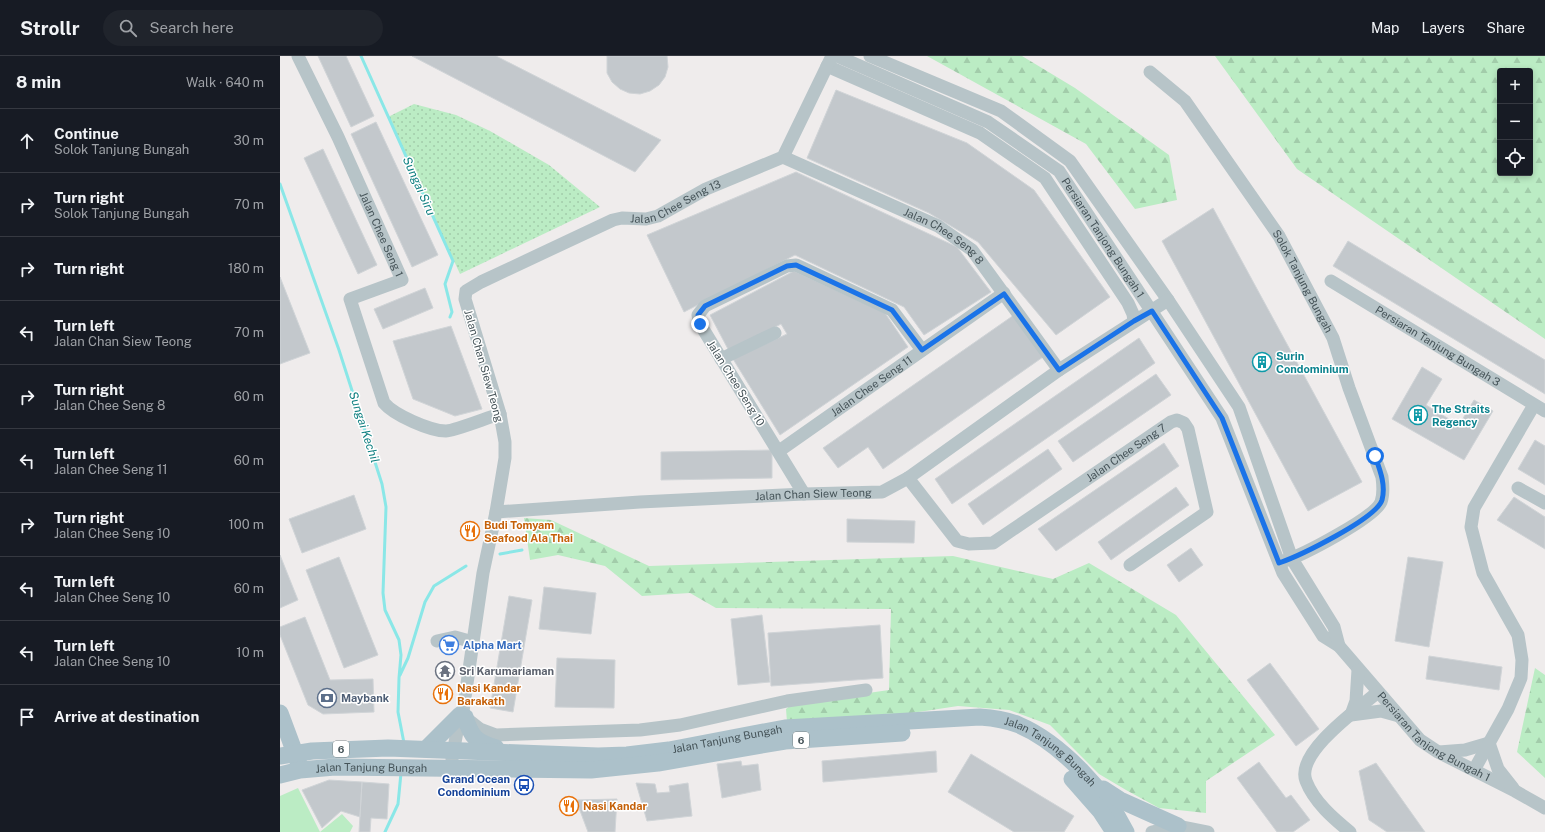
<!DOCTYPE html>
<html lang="en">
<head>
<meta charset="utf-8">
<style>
	body { margin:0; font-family:"Public Sans",sans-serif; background:#20242c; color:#f1f3f6 }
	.controls { position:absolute; right:12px; top:12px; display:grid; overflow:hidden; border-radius:4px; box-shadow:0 2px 6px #0003 }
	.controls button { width:36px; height:36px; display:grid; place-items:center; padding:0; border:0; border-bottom:1px solid #363941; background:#171b24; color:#f1f3f6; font:20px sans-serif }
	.stop { position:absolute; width:12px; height:12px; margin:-9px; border:3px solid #1a73e8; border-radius:50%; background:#fff }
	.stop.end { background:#1a73e8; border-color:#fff; box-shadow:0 1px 4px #0008 }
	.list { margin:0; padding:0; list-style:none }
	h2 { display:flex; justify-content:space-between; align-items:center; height:52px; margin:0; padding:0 16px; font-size:17px }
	h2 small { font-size:13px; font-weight:400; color:#9ea1a6 }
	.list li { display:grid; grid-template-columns:26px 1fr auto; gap:12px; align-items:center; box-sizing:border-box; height:64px; padding:0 16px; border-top:1px solid #363941 }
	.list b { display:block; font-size:15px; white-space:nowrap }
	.list p { margin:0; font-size:13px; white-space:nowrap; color:#9ea1a6 }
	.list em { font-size:13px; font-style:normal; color:#9ea1a6 }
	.icon { flex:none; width:22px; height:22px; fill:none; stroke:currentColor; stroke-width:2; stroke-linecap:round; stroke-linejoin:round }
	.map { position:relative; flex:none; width:1265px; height:776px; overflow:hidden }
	header { display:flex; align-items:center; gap:24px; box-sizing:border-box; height:56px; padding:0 20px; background:#171b24; border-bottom:1px solid #363941 }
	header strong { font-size:19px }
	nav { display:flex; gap:22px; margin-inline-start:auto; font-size:14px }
	.search { width:280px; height:36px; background:#20242c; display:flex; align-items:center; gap:10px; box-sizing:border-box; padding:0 14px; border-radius:22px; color:#9ea1a6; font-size:15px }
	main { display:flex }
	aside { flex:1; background:#171b24 }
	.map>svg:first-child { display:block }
	.grass { fill:#bbecc4 }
	.forest { fill:url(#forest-firs); fill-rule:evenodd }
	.park { fill:url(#park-dots) }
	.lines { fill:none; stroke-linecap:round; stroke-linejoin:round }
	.stream { stroke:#8ae7e7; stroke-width:3 }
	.building { fill:#c3c8cc; stroke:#d0d4d7 }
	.minor { stroke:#b7c4c8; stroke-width:13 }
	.major { stroke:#acc1ca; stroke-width:17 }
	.route { stroke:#1a73e8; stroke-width:5 }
	.labels { text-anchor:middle; stroke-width:3; stroke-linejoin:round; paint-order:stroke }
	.shield { fill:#fff; stroke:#7d878a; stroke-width:1 }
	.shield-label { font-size:10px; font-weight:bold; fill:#455358 }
	.street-label { font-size:11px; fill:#455358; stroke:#fff }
	.culture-label { font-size:11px; font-weight:bold; fill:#0d838f; stroke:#fff; text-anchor:start }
	.food-label { font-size:11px; font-weight:bold; fill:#c56008; stroke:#fff; text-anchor:start }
	.shop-label { font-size:11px; font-weight:bold; fill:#366cbe; stroke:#fff; text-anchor:start }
	.worship-label { font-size:11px; font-weight:bold; fill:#5b616d; stroke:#fff; text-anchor:start }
	.service-label { font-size:11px; font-weight:bold; fill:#4e5e75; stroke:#fff; text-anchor:start }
	.transit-label { font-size:11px; font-weight:bold; fill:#164399; stroke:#fff; text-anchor:end }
	.water-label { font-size:12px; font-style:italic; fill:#128182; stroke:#fff }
</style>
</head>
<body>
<header>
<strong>Strollr</strong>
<div class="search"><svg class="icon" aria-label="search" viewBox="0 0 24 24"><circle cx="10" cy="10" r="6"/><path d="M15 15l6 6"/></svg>Search here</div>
<nav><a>Map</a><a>Layers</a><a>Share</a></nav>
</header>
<main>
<aside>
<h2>8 min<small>Walk · 640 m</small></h2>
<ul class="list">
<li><svg class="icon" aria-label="ahead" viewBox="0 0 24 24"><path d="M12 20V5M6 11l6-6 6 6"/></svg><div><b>Continue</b><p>Solok Tanjung Bungah</p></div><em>30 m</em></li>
<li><svg class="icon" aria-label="right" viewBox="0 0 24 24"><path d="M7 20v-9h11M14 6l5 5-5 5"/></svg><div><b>Turn right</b><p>Solok Tanjung Bungah</p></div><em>70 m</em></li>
<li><svg class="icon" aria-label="right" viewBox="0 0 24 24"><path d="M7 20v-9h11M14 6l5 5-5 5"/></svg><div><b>Turn right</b></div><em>180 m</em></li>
<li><svg class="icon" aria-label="left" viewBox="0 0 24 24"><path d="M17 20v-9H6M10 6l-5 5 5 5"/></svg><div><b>Turn left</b><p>Jalan Chan Siew Teong</p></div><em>70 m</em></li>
<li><svg class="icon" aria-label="right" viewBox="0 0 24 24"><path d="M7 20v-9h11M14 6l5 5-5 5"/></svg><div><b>Turn right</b><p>Jalan Chee Seng 8</p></div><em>60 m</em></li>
<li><svg class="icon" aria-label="left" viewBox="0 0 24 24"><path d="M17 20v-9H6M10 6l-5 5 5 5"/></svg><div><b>Turn left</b><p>Jalan Chee Seng 11</p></div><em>60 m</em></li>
<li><svg class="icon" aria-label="right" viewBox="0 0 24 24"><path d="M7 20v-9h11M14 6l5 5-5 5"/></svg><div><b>Turn right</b><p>Jalan Chee Seng 10</p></div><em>100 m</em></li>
<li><svg class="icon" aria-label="left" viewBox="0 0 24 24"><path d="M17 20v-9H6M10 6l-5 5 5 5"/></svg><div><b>Turn left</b><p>Jalan Chee Seng 10</p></div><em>60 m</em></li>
<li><svg class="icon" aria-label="left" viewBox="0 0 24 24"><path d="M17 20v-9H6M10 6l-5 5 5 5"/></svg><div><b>Turn left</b><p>Jalan Chee Seng 10</p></div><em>10 m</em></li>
<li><svg class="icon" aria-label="arrive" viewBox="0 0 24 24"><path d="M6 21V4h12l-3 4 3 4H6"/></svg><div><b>Arrive at destination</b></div></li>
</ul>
</aside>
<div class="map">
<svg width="1265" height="776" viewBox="0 0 1265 776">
	<defs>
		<pattern id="forest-firs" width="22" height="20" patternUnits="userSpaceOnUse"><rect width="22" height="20" fill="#bbecc4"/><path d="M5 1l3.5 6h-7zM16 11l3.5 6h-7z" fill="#a2ccaa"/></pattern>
		<pattern id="park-dots" width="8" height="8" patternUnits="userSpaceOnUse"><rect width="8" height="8" fill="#bbecc4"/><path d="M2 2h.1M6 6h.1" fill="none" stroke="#a2ccaa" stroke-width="1.8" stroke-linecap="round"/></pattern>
	</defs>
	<rect width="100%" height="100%" fill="#efecec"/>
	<!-- grass -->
	<path class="grass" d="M18 732 40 776H0V740Z
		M62 758 73 770 70 776H40Z"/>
	<!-- forest -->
	<path class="forest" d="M647 0H742L795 32 889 99 897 144 855 153 806 88Z
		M935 0H1265V283L1017 113ZM1220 15H1250V117H1220Z
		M244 462 271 464 369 510 673 500 773 523 809 507 896 559 995 679 926 725V757L879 752 846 734 819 718 770 669 729 654 678 650 579 665 507 666 506 653 512 648 609 634 611 553 436 552 410 537 362 540 325 510 278 499 250 504Z
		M1255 612 1265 619V722L1237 696Z"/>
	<!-- park -->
	<path class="park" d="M134 48 176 59 210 75 269 109 320 151 180 218 108 61Z"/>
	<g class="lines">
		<!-- stream -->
		<path class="stream" d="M81 0 173 205 165 228 172 256 170 261
			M0 128 59 294 102 428 106 451 103 537 105 554 119 584 121 599 119 622 118 656 124 687
			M220 498 242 494
			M120 619 128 602 145 546 154 530 186 510
			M105 776 118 748 121 717"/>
	</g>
	<!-- building -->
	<path class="building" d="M38 0H66L94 60 71 71Z
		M132 0H216L381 84 355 116Z
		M327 0H387L388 11 385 21 379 29 370 35 360 38 349 37 340 33 332 26 327 17Z
		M556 34 687 87 754 134 830 241 776 279 698 186 649 157 527 102Z
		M96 66 158 199 132 211 71 78Z
		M43 93 97 209 78 218 24 102Z
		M516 116 677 191 711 236 644 279 624 251 515 199 404 256 367 179Z
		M933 152 1082 426 1028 455 882 185Z
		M1068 185 1265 304V338L1053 210Z
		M514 215 605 257 628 291 500 379 453 303 507 278 501 268 449 295 430 259Z
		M0 221 30 297 0 308Z
		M145 232 153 252 103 273 94 253Z
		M734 259 763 301 603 413 588 391 558 412 543 392Z
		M171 270 202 353 175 360 133 343 113 285Z
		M859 282 875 307 672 448 655 423Z
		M1142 311 1162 323 1146 349 1179 369 1194 344 1213 355 1184 404 1112 363Z
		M876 318 891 339 793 406 778 385Z
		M1255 384 1265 390V429L1238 413Z
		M884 387 899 410 776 495 758 473Z
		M768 393 782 413 703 469 688 448Z
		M492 394V422L381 424V396Z
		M896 431 909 449 831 504 818 486Z
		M74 439 86 473 22 497 9 463Z
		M1234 441 1265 461V493L1217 464Z
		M567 463 635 465 634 487 567 486Z
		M911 492 923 509 899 526 887 509Z
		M0 499 18 544 0 552Z
		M59 501 98 599 64 612 26 514Z
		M1128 501 1163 506 1149 591 1115 585Z
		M264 531 316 537 311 578 259 573Z
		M229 540 252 544 233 656 210 652Z
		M482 559 490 626 458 629 451 563Z
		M25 561 50 624 93 623 94 656 43 658 28 649 0 579V571Z
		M600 569 603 622 491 630 488 577Z
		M1149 600 1222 611 1219 634 1146 623Z
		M277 602 335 604 334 652 275 651Z
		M990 607 1039 673 1016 690 967 624Z
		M656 695 657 716 543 726 542 705Z
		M691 698 794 760 784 776H734L668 736Z
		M461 705 462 710 478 708 481 734 442 742 437 708Z
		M979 706 1006 742 1011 739 1030 764 1013 776H997L957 722Z
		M1096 707 1145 776H1107L1089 764 1079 715Z
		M49 724 82 726 80 761 61 755 42 772 22 734Z
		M82 726 109 728 107 763 91 762 90 776H79Z
		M356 727 375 728 377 737 390 736 389 730 408 727 412 760 367 765Z
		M337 743 335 776H308L296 744Z"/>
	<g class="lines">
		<!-- minor -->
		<g class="minor">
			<path id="s1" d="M18 0 58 81 122 224 70 243 104 347C114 359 150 375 166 375 174 375 209 361 220 358"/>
			<path id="s2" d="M557 0 708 66 779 115 942 362 1003 517 1043 580 1059 590 1140 684 1158 696 1235 735 1265 752"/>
			<path d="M590 0 721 55 790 105 888 244 959 351 1012 503 1054 571 1059 590"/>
			<path d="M547 10 700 77 765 122 848 247 853 258 854 265"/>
			<path id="s3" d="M870 16 905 45 999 180 1053 282 1069 332 1102 421C1103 429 1104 438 1101 446 1094 462 1023 499 1004 505"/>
			<path id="s4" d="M503 101 658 170 692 194 779 314"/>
			<path id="s5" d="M1051 225 1265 355"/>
			<path d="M441 303 495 277"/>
			<path id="s6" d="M499 395 724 237"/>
			<path id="s7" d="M628 422 677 485 689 488 713 487 891 366 897 364 904 367 908 373 927 456 850 509"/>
			<path d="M1238 432 1265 447"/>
			<path d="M524 438 420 268 418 259 425 250 507 210 516 209 612 254 642 294"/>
			<path id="s8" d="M216 456 360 446 524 438 602 436 628 422 779 314 888 244"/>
			<path d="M157 585 175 581 193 586"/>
			<path d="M1078 614 1076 645 1071 659 1101 655 1119 660"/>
			<path d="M186 662 200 673 216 679 360 674 400 669 507 645 586 634"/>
			<path d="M1159 696 1185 694 1209 687 1218 713 1233 732"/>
			<path id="s9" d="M172 703 180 659 183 655 203 517 216 456 225 402V386L220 358 185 243 186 235 201 226 333 164 342 162 366 163 378 160 426 133 503 101 552 0"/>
			<path d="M1194 714 1228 653 1241 622 1242 604 1238 579 1203 517 1191 471 1194 452 1254 349"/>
			<path d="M872 776 898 770 928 776"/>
			<path d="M1070 776C1054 763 1034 746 1026 725 1015 697 1079 652 1098 636"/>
		</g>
		<!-- major -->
		<g class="major">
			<path d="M0 657 19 708"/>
			<path d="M185 661C191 681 196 686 216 692"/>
			<path d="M147 692 180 659"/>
			<path id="s10" d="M0 700 32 695 108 692 318 700 347 699 389 694 505 672 700 661C714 662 727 664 739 669 781 687 826 736 846 776"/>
			<path id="s11" d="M0 719 20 714 55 711 311 714 378 707 505 685 622 677"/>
			<path d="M792 723 821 756 834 776"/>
			<path d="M823 733 840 744 898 770"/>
		</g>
	</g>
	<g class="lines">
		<!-- route -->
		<path class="route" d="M420 268 418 259 425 250 507 210 516 209 612 254 642 294 724 238 779 314 854 265 872 255 942 362 999 507C1019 500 1096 463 1102 444 1106 429 1100 414 1095 400"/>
	</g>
	<!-- icons -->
	<defs>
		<g id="building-ring" transform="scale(1)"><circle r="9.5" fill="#fff" stroke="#0f9aa8" stroke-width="1.5"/><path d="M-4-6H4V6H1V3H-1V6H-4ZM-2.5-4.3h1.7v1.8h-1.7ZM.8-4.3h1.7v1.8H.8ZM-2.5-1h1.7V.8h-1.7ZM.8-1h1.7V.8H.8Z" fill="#0f9aa8"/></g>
		<g id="restaurant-ring" transform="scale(1)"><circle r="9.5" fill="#fff" stroke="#e8710a" stroke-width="1.5"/><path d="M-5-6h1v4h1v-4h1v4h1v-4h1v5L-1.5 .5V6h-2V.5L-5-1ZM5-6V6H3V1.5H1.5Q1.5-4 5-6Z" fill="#e8710a"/></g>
		<g id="supermarket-ring" transform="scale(1)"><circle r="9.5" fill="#fff" stroke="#3f7fe0" stroke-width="1.5"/><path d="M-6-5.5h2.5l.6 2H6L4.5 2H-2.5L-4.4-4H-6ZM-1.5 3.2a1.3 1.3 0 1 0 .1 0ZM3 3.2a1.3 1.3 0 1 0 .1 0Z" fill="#3f7fe0"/></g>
		<g id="temple-ring" transform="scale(1)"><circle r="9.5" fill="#fff" stroke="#6b7280" stroke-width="1.5"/><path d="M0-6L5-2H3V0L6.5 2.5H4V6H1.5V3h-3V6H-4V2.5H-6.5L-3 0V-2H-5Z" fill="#6b7280"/></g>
		<g id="bank-ring" transform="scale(1)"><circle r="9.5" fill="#fff" stroke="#5c6f8a" stroke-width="1.5"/><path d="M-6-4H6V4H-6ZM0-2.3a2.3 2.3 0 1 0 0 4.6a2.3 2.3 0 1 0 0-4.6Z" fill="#5c6f8a"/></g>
		<g id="bus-ring" transform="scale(1)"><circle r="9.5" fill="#fff" stroke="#1a4fb4" stroke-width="1.5"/><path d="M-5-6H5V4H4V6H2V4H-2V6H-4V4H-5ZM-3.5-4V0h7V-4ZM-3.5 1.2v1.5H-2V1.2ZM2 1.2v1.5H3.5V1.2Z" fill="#1a4fb4"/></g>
	</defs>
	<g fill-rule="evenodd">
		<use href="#building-ring" x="982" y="306"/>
		<use href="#building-ring" x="1138" y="359"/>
		<use href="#restaurant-ring" x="190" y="475"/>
		<use href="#supermarket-ring" x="169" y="589"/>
		<use href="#temple-ring" x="165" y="615"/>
		<use href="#restaurant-ring" x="163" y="638"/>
		<use href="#bank-ring" x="47" y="642"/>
		<use href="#bus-ring" x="244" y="729"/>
		<use href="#restaurant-ring" x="289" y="750"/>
	</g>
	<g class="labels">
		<!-- shield labels -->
		<g class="shield">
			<rect x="513" y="676" width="16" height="16" rx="3"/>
			<rect x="53" y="685" width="16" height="16" rx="3"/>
		</g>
		<g class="shield-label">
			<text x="521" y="688">6</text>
			<text x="61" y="697">6</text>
		</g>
		<!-- street labels -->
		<g class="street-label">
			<text dy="4" stroke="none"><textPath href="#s9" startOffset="709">Jalan Chee Seng 13</textPath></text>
			<text dy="4" stroke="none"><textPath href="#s1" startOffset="197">Jalan Chee Seng 1</textPath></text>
			<text dy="4" stroke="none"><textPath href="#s4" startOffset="180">Jalan Chee Seng 8</textPath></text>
			<text dy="4" stroke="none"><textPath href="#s2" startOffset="331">Persiaran Tanjong Bungah 1</textPath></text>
			<text dy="4" stroke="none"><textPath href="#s3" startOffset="261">Solok Tanjung Bungah</textPath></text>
			<text dy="4" stroke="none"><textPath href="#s5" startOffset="125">Persiaran Tanjung Bungah 3</textPath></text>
			<text transform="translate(204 310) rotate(74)" y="4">Jalan Chan Siew Teong</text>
			<text transform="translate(456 327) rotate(58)" y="4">Jalan Chee Seng 10</text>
			<text dy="4" stroke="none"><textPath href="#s6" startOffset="113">Jalan Chee Seng 11</textPath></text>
			<text dy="4" stroke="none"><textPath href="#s7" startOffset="277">Jalan Chee Seng 7</textPath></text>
			<text dy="4" stroke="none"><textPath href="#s8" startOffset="318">Jalan Chan Siew Teong</textPath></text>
			<text dy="4" stroke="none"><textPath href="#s2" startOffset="940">Persiaran Tanjong Bungah 1</textPath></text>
			<text dy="4" stroke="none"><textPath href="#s10" startOffset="449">Jalan Tanjung Bungah</textPath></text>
			<text dy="4" stroke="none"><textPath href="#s10" startOffset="784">Jalan Tanjung Bungah</textPath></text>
			<text dy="4" stroke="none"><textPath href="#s11" startOffset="92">Jalan Tanjung Bungah</textPath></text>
		</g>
		<!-- culture labels -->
		<g class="culture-label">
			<text x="996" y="304">Surin<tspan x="996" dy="13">Condominium</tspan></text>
			<text x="1152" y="357">The Straits<tspan x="1152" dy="13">Regency</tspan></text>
		</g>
		<!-- food labels -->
		<g class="food-label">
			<text x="204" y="473">Budi Tomyam<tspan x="204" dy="13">Seafood Ala Thai</tspan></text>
			<text x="177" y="636">Nasi Kandar<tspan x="177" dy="13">Barakath</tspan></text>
			<text x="303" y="754">Nasi Kandar</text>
		</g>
		<!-- shop labels -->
		<g class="shop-label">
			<text x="183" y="593">Alpha Mart</text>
		</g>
		<!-- worship labels -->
		<g class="worship-label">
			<text x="179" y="619">Sri Karumariaman</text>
		</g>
		<!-- service labels -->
		<g class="service-label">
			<text x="61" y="646">Maybank</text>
		</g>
		<!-- transit labels -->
		<g class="transit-label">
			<text x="230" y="727">Grand Ocean<tspan x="230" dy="13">Condominium</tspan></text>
		</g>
		<!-- water labels -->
		<g class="water-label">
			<text transform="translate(139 130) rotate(66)" y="4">Sungai Siru</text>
			<text transform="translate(84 371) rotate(72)" y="4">Sungai Kechil</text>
		</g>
	</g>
</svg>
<div class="controls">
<button>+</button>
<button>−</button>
<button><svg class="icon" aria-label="locate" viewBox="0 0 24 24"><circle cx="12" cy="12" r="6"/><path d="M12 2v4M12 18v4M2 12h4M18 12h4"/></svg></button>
</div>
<div class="stop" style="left:1095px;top:400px"></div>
<div class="stop end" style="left:420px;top:268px"></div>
</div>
</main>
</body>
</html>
